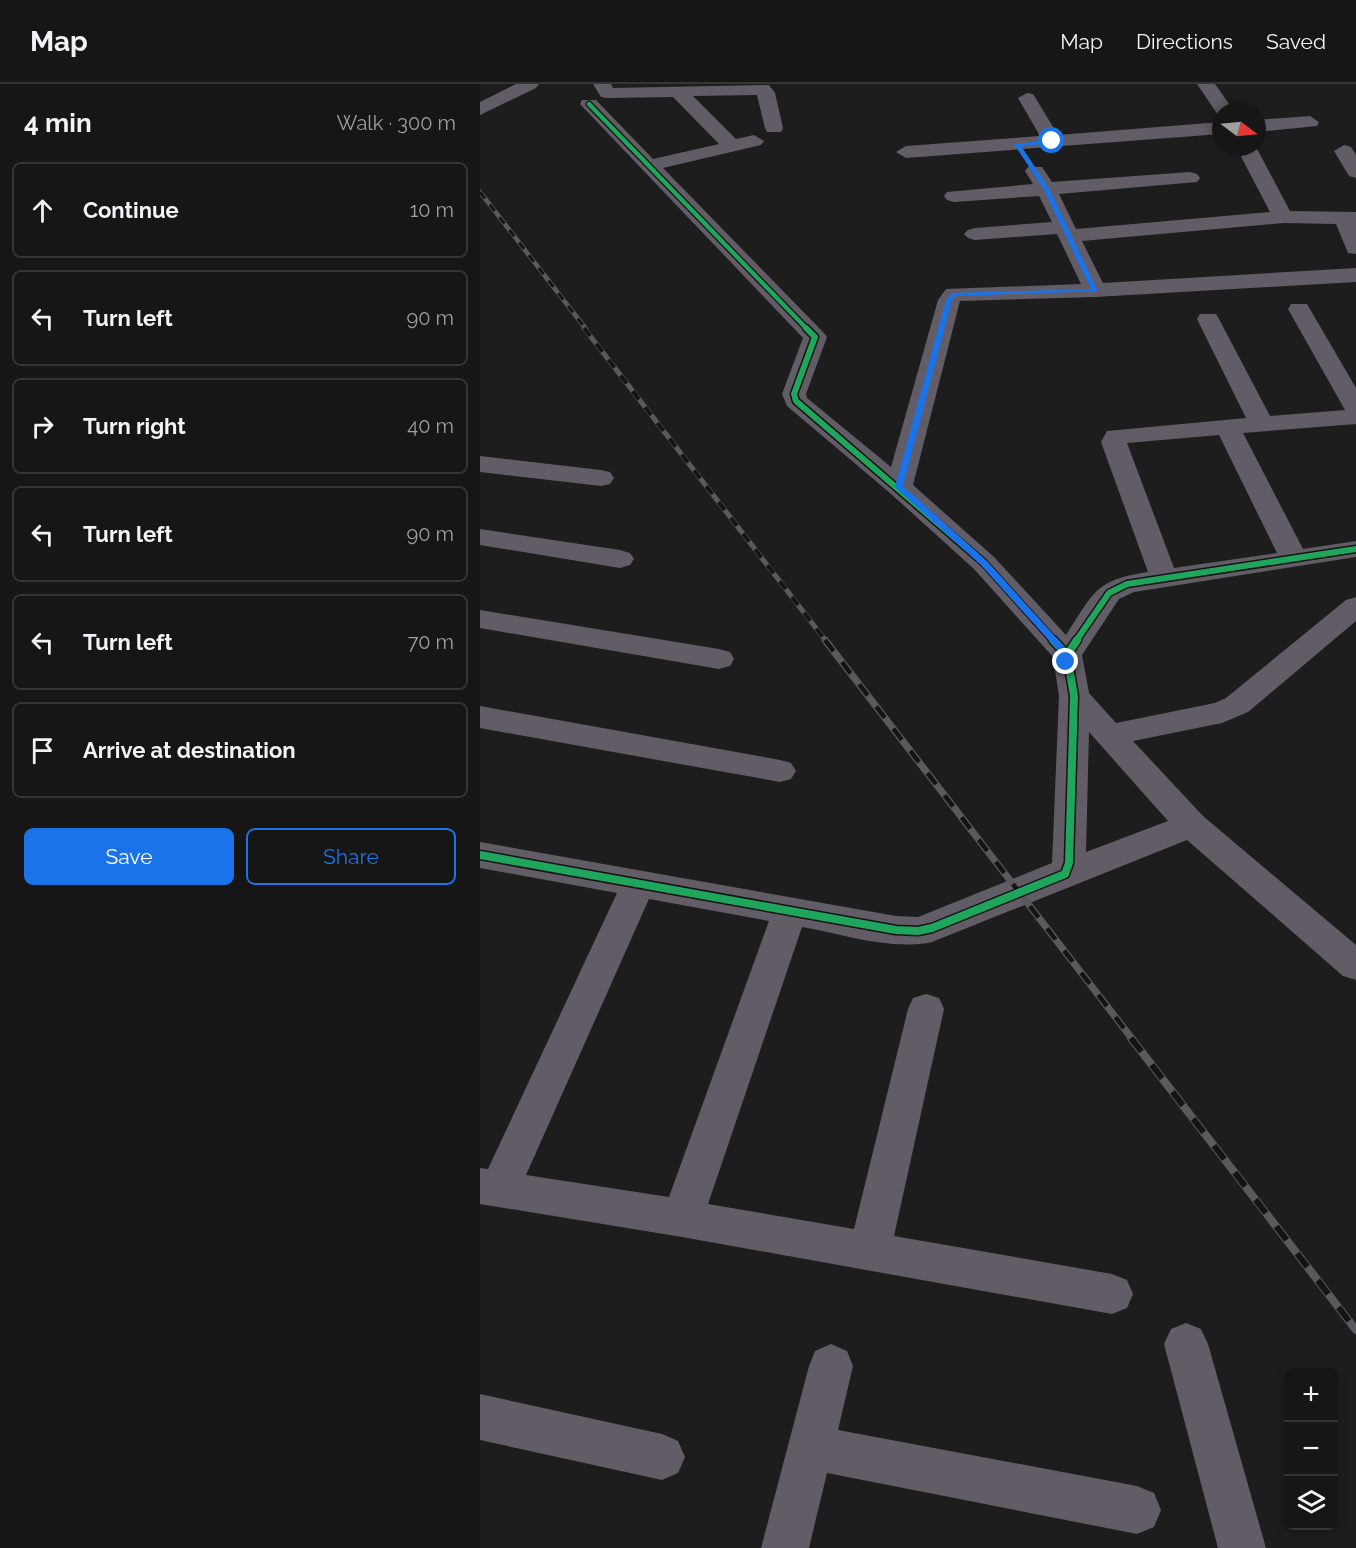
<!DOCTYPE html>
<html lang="en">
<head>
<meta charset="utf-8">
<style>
	body { margin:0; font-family:Raleway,sans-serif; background:#232323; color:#f1f3f6 }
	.controls { position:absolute; right:18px; bottom:18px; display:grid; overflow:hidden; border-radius:9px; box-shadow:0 3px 9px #0003 }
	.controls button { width:54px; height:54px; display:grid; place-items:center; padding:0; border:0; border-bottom:2px solid #353535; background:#161616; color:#f1f3f6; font:30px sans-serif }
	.compass { position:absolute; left:732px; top:18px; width:54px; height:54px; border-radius:50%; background:#161616; box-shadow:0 3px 9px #0003; rotate:106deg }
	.stop { position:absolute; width:18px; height:18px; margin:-14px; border:4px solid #1a73e8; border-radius:50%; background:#fff }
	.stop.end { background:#1a73e8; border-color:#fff; box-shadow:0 2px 6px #0008 }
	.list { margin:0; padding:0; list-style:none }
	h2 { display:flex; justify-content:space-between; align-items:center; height:78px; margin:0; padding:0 24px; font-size:26px }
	h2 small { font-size:20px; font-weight:400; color:#9e9fa1 }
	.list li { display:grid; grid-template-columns:39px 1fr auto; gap:18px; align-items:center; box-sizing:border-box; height:96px; margin:0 12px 12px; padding:0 12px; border:2px solid #353535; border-radius:9px }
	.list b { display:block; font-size:22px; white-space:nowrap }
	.list em { font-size:20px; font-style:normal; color:#9e9fa1 }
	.actions { display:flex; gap:12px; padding:18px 24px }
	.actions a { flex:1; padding:14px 0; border:2px solid #1a73e8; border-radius:9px; text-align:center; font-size:21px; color:#1a73e8 }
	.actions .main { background:#1a73e8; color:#fff }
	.icon { flex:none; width:33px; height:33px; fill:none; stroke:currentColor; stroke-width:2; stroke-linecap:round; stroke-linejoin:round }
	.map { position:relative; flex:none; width:876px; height:1464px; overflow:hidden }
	header { display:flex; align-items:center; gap:36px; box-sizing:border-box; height:84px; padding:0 30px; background:#161616; border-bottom:2px solid #353535 }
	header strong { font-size:28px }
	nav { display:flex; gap:33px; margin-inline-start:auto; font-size:21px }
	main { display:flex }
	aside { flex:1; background:#161616 }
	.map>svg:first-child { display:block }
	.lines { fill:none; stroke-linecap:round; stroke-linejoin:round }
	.street { fill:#615c65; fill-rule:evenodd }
	.rail-far3-casing { stroke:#5b585e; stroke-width:4.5 }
	.rail-far2-casing { stroke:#5b585e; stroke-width:5 }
	.rail-far1-casing { stroke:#5b585e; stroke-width:7 }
	.rail-casing { stroke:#5b585e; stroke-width:8 }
	.rail-far3 { stroke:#151316; stroke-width:3; stroke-dasharray:8; stroke-linecap:butt }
	.rail-far2 { stroke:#151316; stroke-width:4; stroke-dasharray:10; stroke-linecap:butt }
	.rail-far1 { stroke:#151316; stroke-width:4.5; stroke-dasharray:14; stroke-linecap:butt }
	.rail { stroke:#151316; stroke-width:6; stroke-dasharray:17; stroke-linecap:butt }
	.cycleway-far2-casing { stroke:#151316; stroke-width:7 }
	.cycleway-far1-casing { stroke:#151316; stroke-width:9 }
	.cycleway-casing { stroke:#151316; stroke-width:11 }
	.cycleway-far2 { stroke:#20a55d; stroke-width:4.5 }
	.cycleway-far1 { stroke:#20a55d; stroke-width:6 }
	.cycleway { stroke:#20a55d; stroke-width:8 }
	.route { fill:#1a73e8 }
</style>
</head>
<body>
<header>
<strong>Map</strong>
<nav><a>Map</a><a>Directions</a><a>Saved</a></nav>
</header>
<main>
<aside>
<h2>4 min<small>Walk · 300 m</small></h2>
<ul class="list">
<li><svg class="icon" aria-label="ahead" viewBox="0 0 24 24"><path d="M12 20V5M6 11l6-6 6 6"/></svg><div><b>Continue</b></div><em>10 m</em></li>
<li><svg class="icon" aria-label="left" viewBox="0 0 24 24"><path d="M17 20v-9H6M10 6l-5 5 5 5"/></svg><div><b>Turn left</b></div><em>90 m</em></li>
<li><svg class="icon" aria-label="right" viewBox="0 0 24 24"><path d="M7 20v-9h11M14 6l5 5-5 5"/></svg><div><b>Turn right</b></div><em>40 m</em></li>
<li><svg class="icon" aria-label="left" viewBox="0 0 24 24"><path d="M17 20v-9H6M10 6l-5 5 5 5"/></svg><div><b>Turn left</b></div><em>90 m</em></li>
<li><svg class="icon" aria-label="left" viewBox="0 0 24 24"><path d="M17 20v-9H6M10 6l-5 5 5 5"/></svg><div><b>Turn left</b></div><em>70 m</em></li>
<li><svg class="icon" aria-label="arrive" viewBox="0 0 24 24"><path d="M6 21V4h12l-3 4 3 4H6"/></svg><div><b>Arrive at destination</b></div></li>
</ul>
<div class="actions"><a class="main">Save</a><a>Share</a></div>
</aside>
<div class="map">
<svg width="876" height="1464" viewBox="0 0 876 1464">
	<rect width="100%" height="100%" fill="#1e1d1e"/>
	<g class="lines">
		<!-- street -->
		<path class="street" d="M36 0H59L56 4 0 31V18Z
			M113 0H131L133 4 289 1 295 9 303 44 301 48H287L285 44 277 11 213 12 256 55 274 51 284 57 281 61 183 84 343 248 347 253 326 310 327 314 411 383 458 216 466 205 601 200 577 150 495 156 488 154 484 150 488 146 495 144 572 138 559 112 474 118 467 116 464 112 467 108 553 100 545 87 548 83H562L572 98 710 88 717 90 720 94 717 98 579 110 596 145 790 128 756 63H776L810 127 876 128V170L868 169 856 140 803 139 602 157 623 199 876 184V198L615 213 480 217 433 401 514 473 586 551C614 509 614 496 668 488L621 358 627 347 766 334 717 235 720 230H736L739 235 790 332 865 326 808 225 811 220H827L876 304V340L763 349 823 465 876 457V473L654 508 639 515 602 571 609 609 636 639 735 619 746 614 866 516 876 513V537L768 628 742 639 653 657 723 732 876 861V896L863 892 707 756 452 858C411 867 363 850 322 843L228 1120 374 1145 428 925 433 914 446 910 459 914 464 925 414 1152 632 1190 647 1196 653 1210 647 1224 632 1230 202 1153 0 1120V1084L8 1085 137 809 0 784V758L416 832 438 833 572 779 579 612 573 573 494 485 410 409 307 322 302 310 323 254 100 20 102 16H116L173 75 239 60 193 13 127 14 121 13ZM739 351 797 469 694 484 647 359ZM609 648 688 737 606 768ZM169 815 289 837 189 1113 46 1091Z
			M717 0H735L754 27H741V32L738 31Z
			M547 9 553 10 578 51 741 38V50L426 74 416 68 426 62 560 52 538 14Z
			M830 32 839 38 837 42 777 48V36Z
			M864 61 871 63 876 71V94L869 92 854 67Z
			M0 372 121 386 130 388 134 394 130 400 121 402 0 388Z
			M0 445 140 466 150 469 154 475 150 481 140 484 0 461Z
			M0 526 239 565 250 568 254 575 250 582 239 585 0 544Z
			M0 622 300 676 311 679 316 687 311 695 300 698 0 644Z
			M706 1239 721 1245 728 1260 786 1464H738L684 1260 691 1245Z
			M351 1260 367 1267 373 1282 358 1346 657 1402 674 1409 681 1426 674 1443 657 1450 347 1389 329 1464H281L329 1282 335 1267Z
			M0 1310 182 1350 198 1357 205 1373 198 1389 182 1396 0 1356Z"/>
		<!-- rail-far3 casing -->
		<g class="rail-far3-casing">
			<path id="rail-far3" d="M0 108 106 245"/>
		</g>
		<!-- rail-far2 casing -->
		<g class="rail-far2-casing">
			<path id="rail-far2" d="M104 244 346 557"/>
		</g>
		<!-- rail-far1 casing -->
		<g class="rail-far1-casing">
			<path id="rail-far1" d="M345 556 653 956"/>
		</g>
		<!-- rail casing -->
		<g class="rail-casing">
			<path id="rail" d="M651 954 876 1246"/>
		</g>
		<!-- rail-far3 -->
		<use href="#rail-far3" class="rail-far3"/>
		<!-- rail-far2 -->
		<use href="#rail-far2" class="rail-far2"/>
		<!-- rail-far1 -->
		<use href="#rail-far1" class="rail-far1"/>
		<!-- rail -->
		<use href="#rail" class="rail"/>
		<!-- cycleway-far2 casing -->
		<g class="cycleway-far2-casing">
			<path id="cycleway-far2" d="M109 20 327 245"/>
		</g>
		<!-- cycleway-far1 casing -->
		<g class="cycleway-far1-casing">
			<path id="cycleway-far1" d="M326 244 335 253 314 310 316 317 504 479 574 557
				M596 557 629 509 647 500 876 465"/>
		</g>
		<!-- cycleway casing -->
		<g class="cycleway-casing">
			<path id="cycleway" d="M573 556 587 571
				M0 771 416 846 438 847 452 844 585 790 589 779 594 612 587 571 597 556"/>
		</g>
		<!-- cycleway-far2 -->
		<use href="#cycleway-far2" class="cycleway-far2"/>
		<!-- cycleway-far1 -->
		<use href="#cycleway-far1" class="cycleway-far1"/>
		<!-- cycleway -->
		<use href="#cycleway" class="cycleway"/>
	</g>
	<!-- route -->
	<path class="route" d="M572 56 574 59 541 62 569 104 618 207 476 212 472 216 423 402 507 477 590 569 591 578 586 581 582 578 583 572 501 481 415 403 466 216 472 209 611 205 563 104 534 60Z"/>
</svg>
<div class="controls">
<button>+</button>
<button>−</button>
<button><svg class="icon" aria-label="layers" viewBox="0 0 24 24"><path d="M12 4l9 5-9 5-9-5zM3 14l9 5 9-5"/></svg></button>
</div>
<svg class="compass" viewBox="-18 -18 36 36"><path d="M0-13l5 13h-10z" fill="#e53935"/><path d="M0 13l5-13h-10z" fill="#9e9fa1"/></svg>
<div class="stop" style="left:572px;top:57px"></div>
<div class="stop end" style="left:586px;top:578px"></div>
</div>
</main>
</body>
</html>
